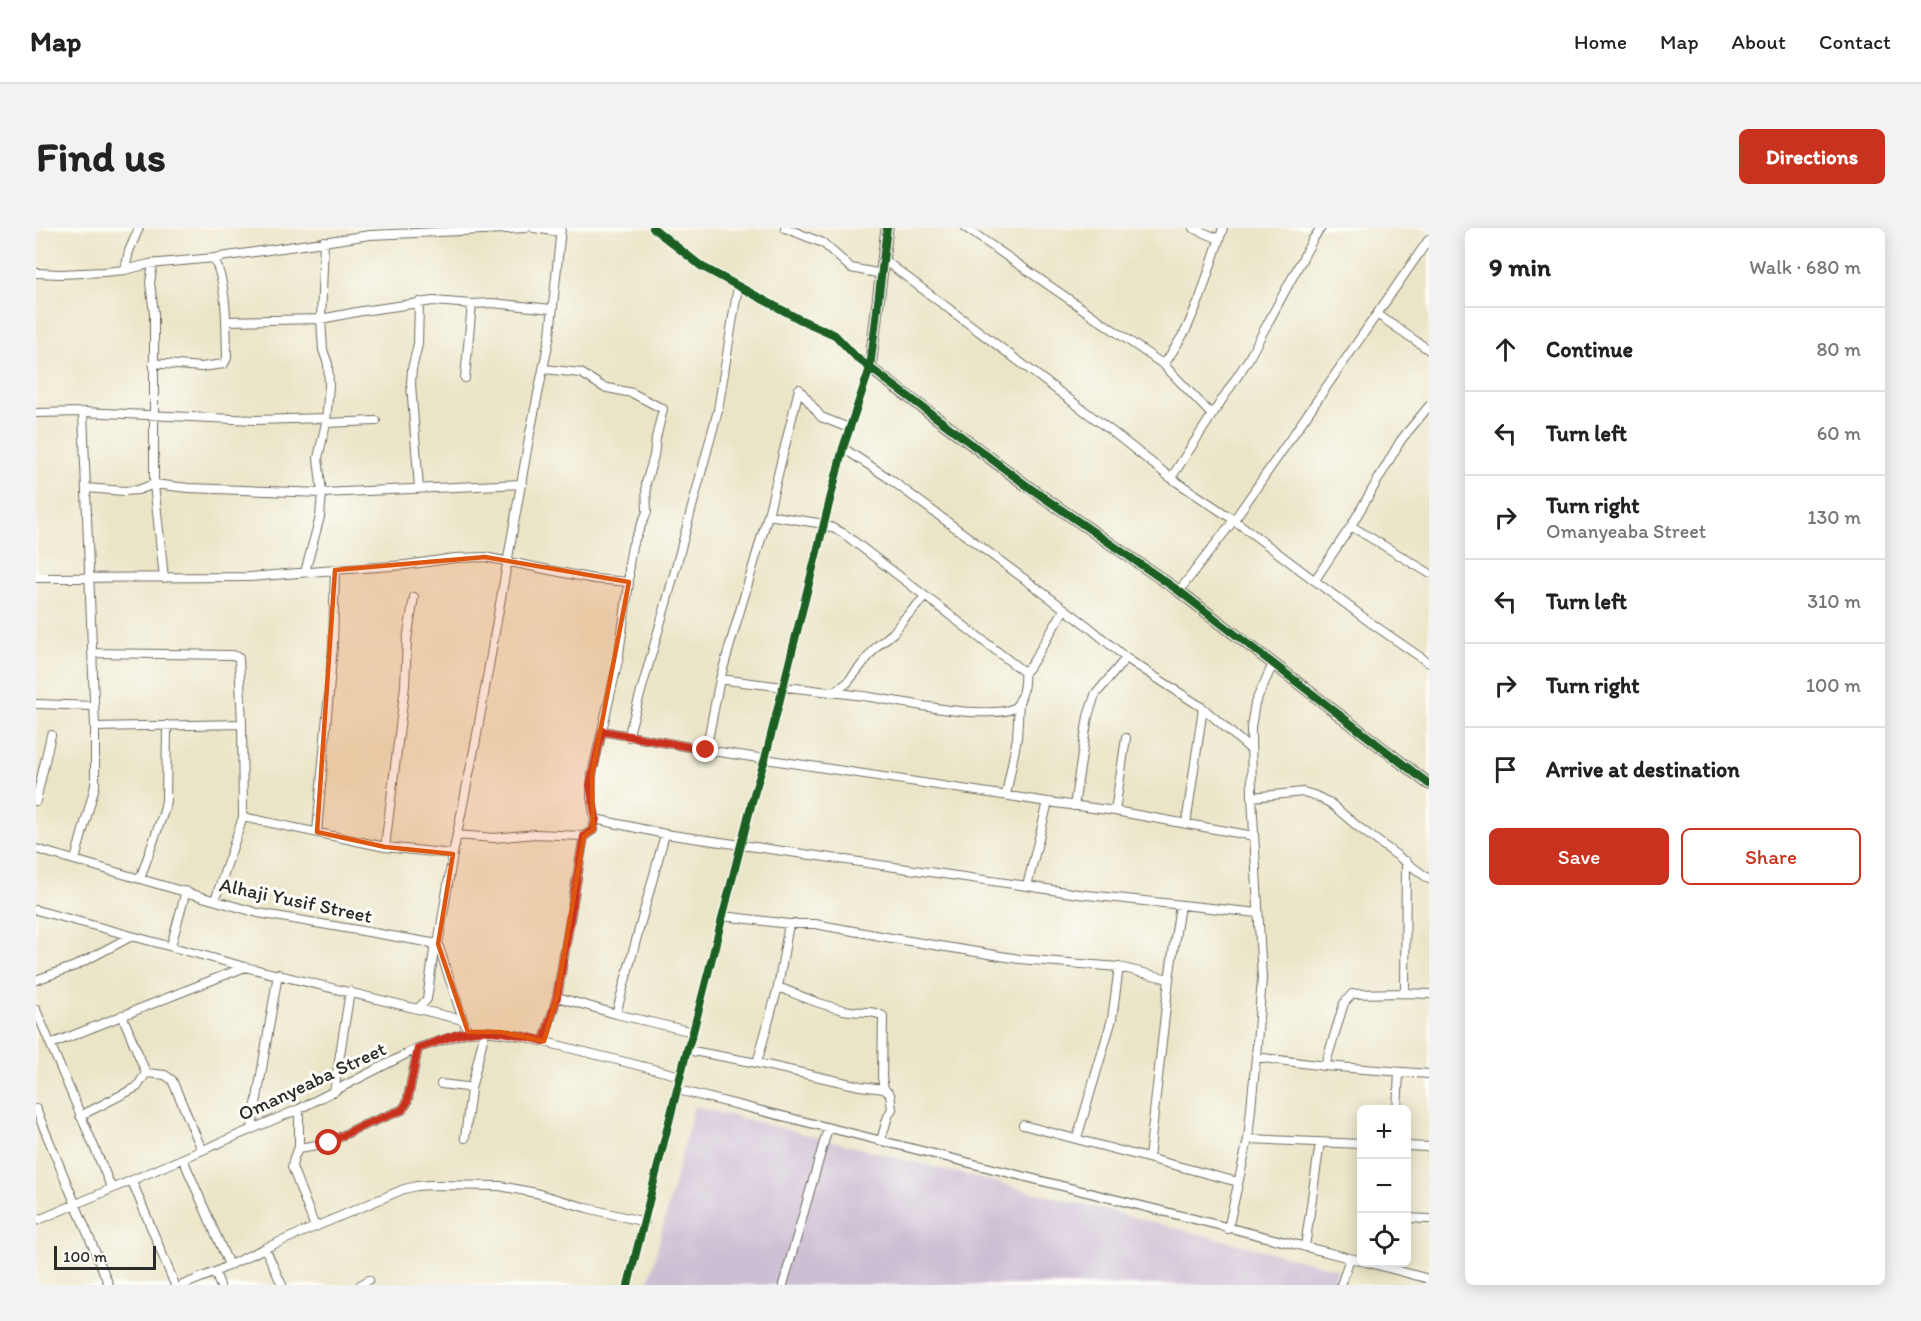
<!DOCTYPE html>
<html lang="en">
<head>
<meta charset="utf-8">
<style>
	body { margin:0; font-family:Itim,sans-serif; background:#f2f2f2; color:#222 }
	.controls { position:absolute; right:18px; bottom:18px; display:grid; overflow:hidden; border-radius:9px; box-shadow:0 3px 15px #0003 }
	.controls button { width:54px; height:54px; display:grid; place-items:center; padding:0; border:0; border-bottom:2px solid #e0e0e0; background:#fff; color:#222; font:30px sans-serif }
	.scale { position:absolute; left:18px; bottom:15px; width:102px; box-sizing:border-box; padding-left:6px; border:3px solid #2b2b2b; border-top:0; font-size:16px; line-height:21px; white-space:nowrap; color:#2b2b2b; -webkit-text-stroke:4px #fdfcf7; paint-order:stroke }
	.stop { position:absolute; width:18px; height:18px; margin:-14px; border:4px solid #c8321e; border-radius:50%; background:#fff }
	.stop.end { background:#c8321e; border-color:#fff; box-shadow:0 2px 6px #0008 }
	.list { margin:0; padding:0; list-style:none }
	h2 { display:flex; justify-content:space-between; align-items:center; height:78px; margin:0; padding:0 24px; font-size:26px }
	h2 small { font-size:20px; font-weight:400; color:#767676 }
	.list li { display:grid; grid-template-columns:39px 1fr auto; gap:18px; align-items:center; box-sizing:border-box; height:84px; padding:0 24px; border-top:2px solid #e0e0e0 }
	.list b { display:block; font-size:22px; white-space:nowrap }
	.list p { margin:0; font-size:20px; white-space:nowrap; color:#767676 }
	.list em { font-size:20px; font-style:normal; color:#767676 }
	.actions { display:flex; gap:12px; padding:18px 24px }
	.actions a { flex:1; padding:14px 0; border:2px solid #c8321e; border-radius:9px; text-align:center; font-size:21px; color:#c8321e }
	.actions .main { background:#c8321e; color:#fff }
	.icon { flex:none; width:33px; height:33px; fill:none; stroke:currentColor; stroke-width:2; stroke-linecap:round; stroke-linejoin:round }
	.map { position:relative; flex:none; width:1393px; height:1057px; overflow:hidden; border-radius:9px }
	header { display:flex; align-items:center; gap:36px; box-sizing:border-box; height:84px; padding:0 30px; background:#fff; border-bottom:2px solid #e0e0e0 }
	header strong { font-size:28px }
	nav { display:flex; gap:33px; margin-inline-start:auto; font-size:21px }
	.intro { display:flex; align-items:center; justify-content:space-between; box-sizing:border-box; height:144px; padding:0 36px }
	h1 { margin:0; font-size:42px }
	.button { padding:15px 27px; border-radius:9px; background:#c8321e; color:#fff; font-size:21px; font-weight:700 }
	main { display:flex; gap:36px; padding:0 36px }
	aside { flex:1; background:#fff; border-radius:9px; box-shadow:0 3px 15px #0003 }
	.map>svg:first-child { display:block }
	.industrial { fill:#ccbed3 }
	.lines { fill:none; stroke-linecap:round; stroke-linejoin:round }
	.street-casing { stroke:#6e6c62; stroke-width:10 }
	.secondary-casing { stroke:#6e6c62; stroke-width:13 }
	.street { stroke:#fff; stroke-width:8 }
	.secondary { stroke:#fff; stroke-width:10 }
	.cycleway-casing { stroke:#fdfcf7; stroke-width:11 }
	.cycleway { stroke:#1b5e20; stroke-width:8 }
	.route { stroke:#c8321e; stroke-width:8 }
	.marked { fill:#df570e; fill-opacity:0.2; stroke:#df570e; stroke-width:4.5; stroke-linejoin:round }
	.labels { text-anchor:middle; stroke-width:6; stroke-linejoin:round; paint-order:stroke }
	.street-label { font-size:20px; fill:#2b2b2b; stroke:#fdfcf7 }
</style>
</head>
<body>
<header>
<strong>Map</strong>
<nav><a>Home</a><a>Map</a><a>About</a><a>Contact</a></nav>
</header>
<div class="intro"><h1>Find us</h1><a class="button">Directions</a></div>
<main>
<div class="map">
<svg width="1393" height="1057" viewBox="0 0 1393 1057">
	<rect width="100%" height="100%" fill="#fdfcf7"/>
	<filter id="ink" filterUnits="userSpaceOnUse"><feTurbulence type="fractalNoise" baseFrequency=".0167" numOctaves="2"/><feDisplacementMap in="SourceGraphic" scale="12" xChannelSelector="R" yChannelSelector="G"/><feConvolveMatrix kernelMatrix="1 2 1 2 8 2 1 2 1" color-interpolation-filters="sRGB"/></filter>
	<filter id="wash" filterUnits="userSpaceOnUse"><feTurbulence type="fractalNoise" baseFrequency=".008" numOctaves="4" result="noise"/><feDisplacementMap in="SourceGraphic" scale="24" xChannelSelector="R" yChannelSelector="G"/><feGaussianBlur stdDeviation="1.35" result="paint"/><feColorMatrix in="noise" values="0 0 0 0 0 0 0 0 0 0 0 0 0 0 0 0 0 1.4 0 .05"/><feComposite in="paint" operator="in"/></filter>
	<g filter="url(#wash)">
		<rect width="100%" height="100%" fill="#ebe5c7"/>
		<!-- industrial -->
		<path class="industrial" d="M658 878 1301 1041 1296 1057H612Z"/>
	</g>
	<g filter="url(#ink)">
		<g class="lines">
			<!-- street casing -->
			<g class="street-casing">
				<path id="street" d="M498 0 524 4
					M749 0 787 15 815 40 846 46
					M930 0 1128 137 1176 187 1135 250
					M1157 0 1183 11
					M848 32 1078 205 1135 250 1198 292 1335 395 1393 435
					M117 35 114 55 118 85V256L128 350
					M89 42 93 23 103 0
					M0 45 25 46 68 44 89 42 113 36 178 30 334 7 490 0
					M1341 86 1393 122
					M190 93 285 91 326 83 397 73 436 76 456 75 516 81
					M117 135 165 139 188 136 191 130C190 98 192 60 178 30
					M1128 137 1150 102 1164 70 1187 0
					M429 150 436 76
					M763 161 785 189 813 200
					M0 185 47 184 219 192 290 190
					M1176 187 1212 132 1277 11 1285 0
					M290 195 340 193
					M807 220 851 249 1053 399 1090 430 1167 480 1214 521
					M50 260 88 263 102 262 118 256 152 260 286 265 486 256
					M383 260 375 156 376 141 382 116 383 74
					M732 287 788 296 807 305 988 444
					M1315 298 1393 345
					M299 342 370 337 419 330 449 329 558 351 593 354
					M269 344 284 289 286 265 282 230 290 195 293 157 292 136 287 122 285 91 288 13
					M0 350 214 349 299 342 297 418 281 604
					M1279 352 1315 298 1365 212 1393 178
					M1143 363 1198 292 1393 11
					M56 425 197 427 203 430 206 496 207 589
					M684 451C734 458 784 462 834 469 873 475 919 486 957 484 964 484 974 483 979 479 987 472 989 454 988 444L995 437 1028 382
					M798 464 811 455 841 418 857 405 867 392 889 369
					M0 476 58 478
					M59 499 206 496
					M592 509 633 365 682 182 702 58
					M670 522 684 451 732 287 763 161
					M970 567 981 510 983 474
					M1216 569 1267 564 1278 567 1294 575 1321 598 1393 651
					M0 573 15 507
					M1012 574 1079 583 1218 608
					M1038 578 1052 488 1059 467 1090 430
					M1079 583 1090 510
					M559 591 629 606 991 658 1012 574 670 522 566 503
					M1150 596 1167 480
					M421 607 458 610 499 606 548 608
					M349 619 369 458 371 412 378 369
					M0 621 222 685 402 716 427 792
					M417 626 440 512 494 205 514 107 525 0
					M39 632 59 558V499L47 184
					M104 651 128 583 130 572 131 497
					M991 658 1042 666 1222 685
					M179 672 207 589 349 619 417 626 402 716
					M0 682 96 708
					M687 688 753 696H779L861 711 983 731 1083 739 1133 751
					M135 718 150 663
					M0 752 39 738 96 708 209 739 427 792 432 804
					M742 759C765 768 789 779 814 783 826 785 837 782 847 788L846 849 848 861 854 866 856 881 852 888 845 912
					M1369 765 1370 633
					M521 769 580 786 657 804
					M382 781 391 771 399 715
					M0 782 76 961
					M580 786 629 606
					M86 787 110 845 129 847 136 852 166 922
					M508 813 521 769 548 608 557 602 559 591 555 569 556 546 582 433 593 354V336L596 318 611 284 610 255 618 228 620 210 627 181 596 165 567 159 545 145 508 141
					M15 816 209 739
					M651 822 721 835 824 858 848 861
					M1220 829 1226 750 1216 569 1215 499 1219 475 1237 436
					M721 835 742 759 753 696
					M1289 838 1308 775 1316 766 1369 765 1393 766
					M405 856 430 859 435 861 429 910
					M435 861 449 803
					M642 862 1326 1033
					M298 864 314 763
					M0 881 73 1057
					M1361 882 1363 845
					M44 888 101 859 110 845
					M987 897 1202 954
					M216 900 242 746
					M1041 910 1076 791 1083 739
					M1212 911 1220 829 1289 838 1393 846
					M1370 918 1393 919
					M263 920 293 915 321 900 366 882 371 875 382 820
					M1113 930 1133 751 1144 677
					M147 931 193 1037
					M96 953 139 1057
					M1370 990 1393 991
					M0 993 263 881 382 820 432 804 449 803 485 808 645 848
					M279 999 368 961 381 958 394 957 464 958 500 965 551 980 609 994
					M1192 1001 1212 911 1326 916
					M1269 1019 1284 914
					M229 1020 279 999 256 939 258 929 263 920V881
					M1330 1034 1393 1051
					M179 1044 184 1057
					M147 1057 179 1044 229 1020 246 1057
					M324 1057 333 1052
					M592 1057 651 822 657 804 718 566 729 531 807 220 834 140 821 130 799 107 763 91 665 38 617 0
					M747 1057 792 900
					M1305 1057 1314 1030"/>
			</g>
			<!-- secondary casing -->
			<g class="secondary-casing">
				<path id="secondary" d="M851 0 834 140 994 260 1143 363 1393 556"/>
			</g>
			<!-- street -->
			<use href="#street" class="street"/>
			<!-- secondary -->
			<use href="#secondary" class="secondary"/>
			<!-- cycleway casing -->
			<g class="cycleway-casing">
				<path id="cycleway" d="M617 0 665 38 763 91 799 107 821 130 994 260 1143 363 1393 556
					M592 1057 651 822 657 804 718 566 729 531 807 220 834 140 851 0"/>
			</g>
			<!-- cycleway -->
			<use href="#cycleway" class="cycleway"/>
		</g>
	</g>
	<g class="lines" filter="url(#ink)">
		<!-- route -->
		<path class="route" d="M293 915 321 900 366 882 371 875 382 820C399 815 416 807 432 804 457 800 484 807 508 813L521 769 548 608 557 602 560 591 554 557 566 503 670 522"/>
	</g>
	<!-- marked area -->
	<path class="marked" d="M449 329 593 354 556 546 557 602 548 608 521 769 508 813 464 804H432L402 716 417 626 349 619 281 604 299 342Z"/>
	<g class="labels">
		<!-- street labels -->
		<g class="street-label">
			<text transform="translate(260 672) rotate(12)" y="7">Alhaji Yusif Street</text>
			<text transform="translate(276 853) rotate(-25)" y="7">Omanyeaba Street</text>
		</g>
	</g>
</svg>
<div class="controls">
<button>+</button>
<button>−</button>
<button><svg class="icon" aria-label="locate" viewBox="0 0 24 24"><circle cx="12" cy="12" r="6"/><path d="M12 2v4M12 18v4M2 12h4M18 12h4"/></svg></button>
</div>
<div class="scale">100 m</div>
<div class="stop" style="left:293px;top:915px"></div>
<div class="stop end" style="left:670px;top:522px"></div>
</div>
<aside>
<h2>9 min<small>Walk · 680 m</small></h2>
<ul class="list">
<li><svg class="icon" aria-label="ahead" viewBox="0 0 24 24"><path d="M12 20V5M6 11l6-6 6 6"/></svg><div><b>Continue</b></div><em>80 m</em></li>
<li><svg class="icon" aria-label="left" viewBox="0 0 24 24"><path d="M17 20v-9H6M10 6l-5 5 5 5"/></svg><div><b>Turn left</b></div><em>60 m</em></li>
<li><svg class="icon" aria-label="right" viewBox="0 0 24 24"><path d="M7 20v-9h11M14 6l5 5-5 5"/></svg><div><b>Turn right</b><p>Omanyeaba Street</p></div><em>130 m</em></li>
<li><svg class="icon" aria-label="left" viewBox="0 0 24 24"><path d="M17 20v-9H6M10 6l-5 5 5 5"/></svg><div><b>Turn left</b></div><em>310 m</em></li>
<li><svg class="icon" aria-label="right" viewBox="0 0 24 24"><path d="M7 20v-9h11M14 6l5 5-5 5"/></svg><div><b>Turn right</b></div><em>100 m</em></li>
<li><svg class="icon" aria-label="arrive" viewBox="0 0 24 24"><path d="M6 21V4h12l-3 4 3 4H6"/></svg><div><b>Arrive at destination</b></div></li>
</ul>
<div class="actions"><a class="main">Save</a><a>Share</a></div>
</aside>
</main>
</body>
</html>
